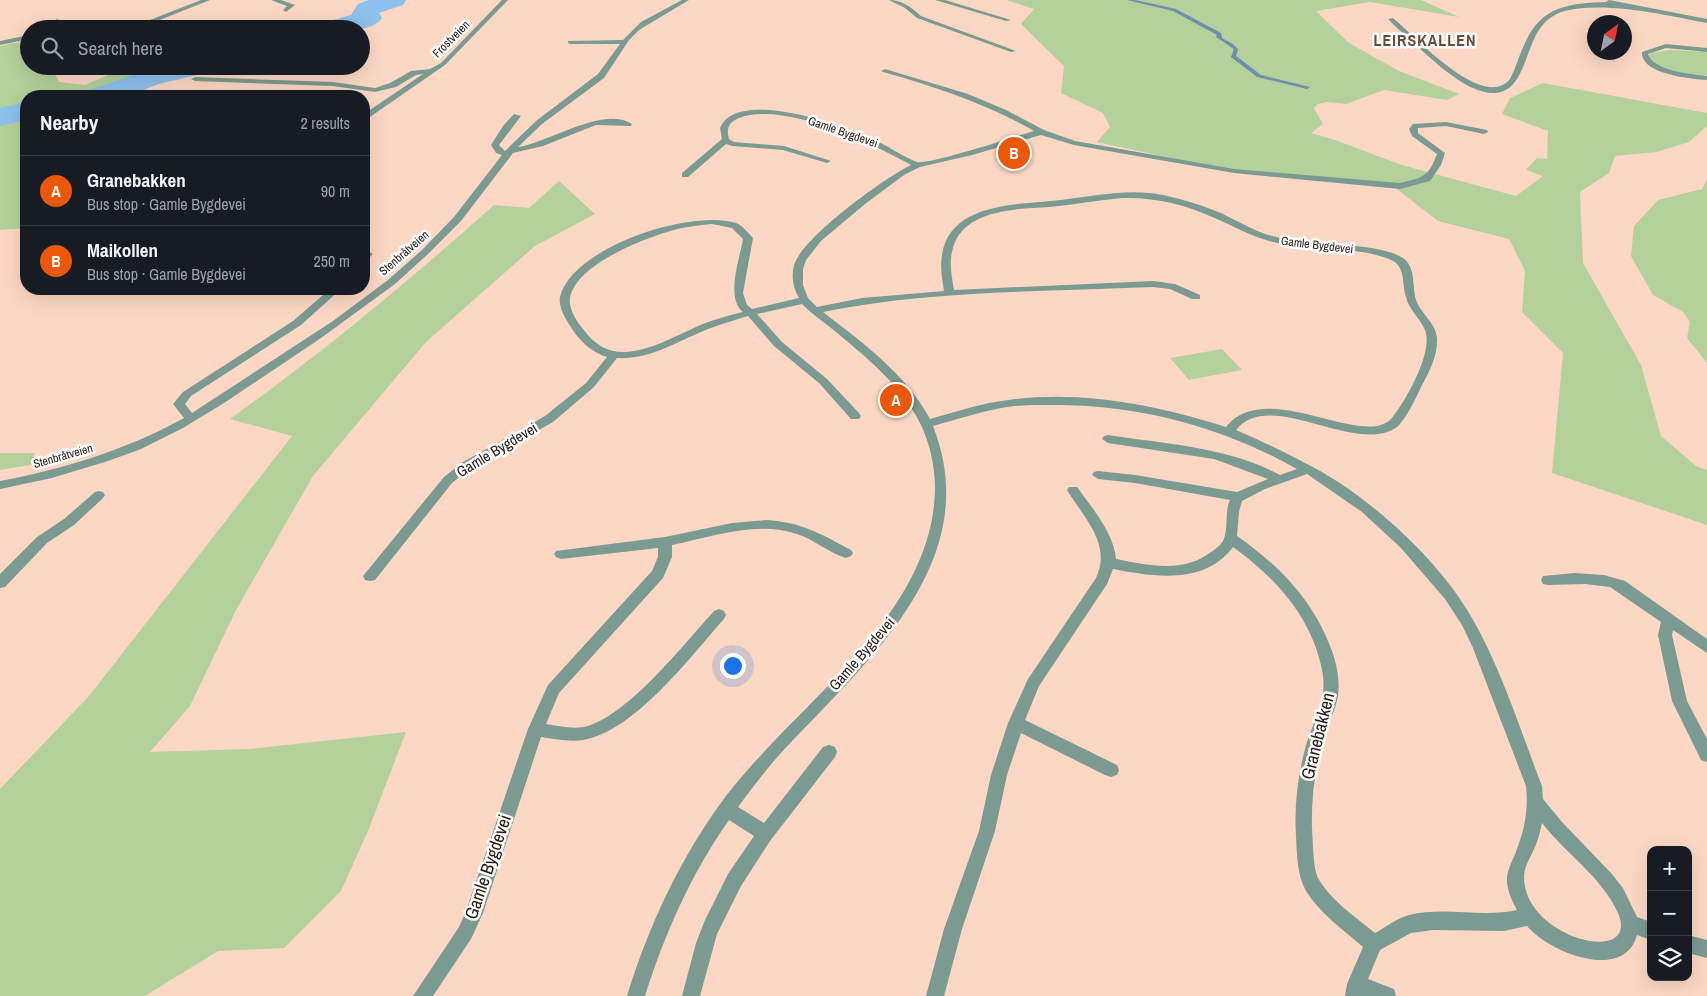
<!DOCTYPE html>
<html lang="en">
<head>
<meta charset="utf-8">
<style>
	body { margin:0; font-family:"Archivo Narrow",sans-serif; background:#242831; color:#f1f3f6 }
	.controls { position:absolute; right:15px; bottom:15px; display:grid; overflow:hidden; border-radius:10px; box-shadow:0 5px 20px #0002 }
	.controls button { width:45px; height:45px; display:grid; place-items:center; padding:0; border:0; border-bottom:1px solid #363941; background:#171b24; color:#f1f3f6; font:25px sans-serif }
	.compass { position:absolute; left:1587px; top:15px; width:45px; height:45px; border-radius:50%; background:#171b24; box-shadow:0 5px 20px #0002; rotate:33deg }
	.you { position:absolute; left:732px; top:665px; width:18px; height:18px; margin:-12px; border:4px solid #fff; border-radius:50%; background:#1a73e8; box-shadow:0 0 0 8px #1a73e833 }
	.badge { display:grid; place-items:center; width:32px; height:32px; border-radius:50%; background:#ea580c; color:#fff; font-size:16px; font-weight:700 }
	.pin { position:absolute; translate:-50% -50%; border:2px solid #fff; box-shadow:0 1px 5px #0006 }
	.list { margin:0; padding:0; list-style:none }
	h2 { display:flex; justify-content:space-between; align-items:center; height:65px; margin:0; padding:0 20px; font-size:21px }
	h2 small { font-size:16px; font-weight:400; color:#9ea1a6 }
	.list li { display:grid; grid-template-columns:32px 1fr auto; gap:15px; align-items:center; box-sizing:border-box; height:70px; padding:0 20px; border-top:1px solid #363941 }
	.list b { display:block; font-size:19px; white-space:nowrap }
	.list p { margin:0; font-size:16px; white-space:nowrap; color:#9ea1a6 }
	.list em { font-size:16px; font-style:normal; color:#9ea1a6 }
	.icon { flex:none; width:28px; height:28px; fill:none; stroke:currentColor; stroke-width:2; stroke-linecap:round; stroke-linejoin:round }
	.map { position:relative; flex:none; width:1707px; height:996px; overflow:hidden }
	.search { position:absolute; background:#171b24; box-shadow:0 5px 20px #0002; left:20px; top:20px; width:350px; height:55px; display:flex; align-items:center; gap:12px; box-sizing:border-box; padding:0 18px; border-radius:28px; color:#9ea1a6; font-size:19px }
	.panel { position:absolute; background:#171b24; box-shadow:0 5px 20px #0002; left:20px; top:90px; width:350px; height:205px; border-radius:20px }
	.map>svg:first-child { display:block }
	.green { fill:#b4d19b }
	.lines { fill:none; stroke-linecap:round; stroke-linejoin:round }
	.stream { fill:#6e8eab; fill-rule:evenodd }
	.river { fill:#8dc0ec; fill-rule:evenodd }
	.minor { fill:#7b9a92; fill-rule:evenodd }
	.labels { text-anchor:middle; stroke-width:5; stroke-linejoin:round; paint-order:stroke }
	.far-street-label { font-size:12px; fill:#261912; stroke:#fff }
	.street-label { font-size:15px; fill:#261912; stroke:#fff }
	.far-district-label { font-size:16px; font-weight:bold; letter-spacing:1px; fill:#674a39; stroke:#fff }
	.near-street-label { font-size:18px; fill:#261912; stroke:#fff }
</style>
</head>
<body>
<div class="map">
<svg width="1707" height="996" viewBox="0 0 1707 996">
	<rect width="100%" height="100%" fill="#fcd8c4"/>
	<!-- green -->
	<path class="green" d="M1006 0H1421L1459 17 1370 2 1316 11 1349 43 1399 71 1459 94 1447 100 1384 90 1346 104 1327 102 1318 104 1314 108 1323 124 1311 133 1335 140 1402 165 1516 196 1543 176 1526 170 1537 158 1547 159 1548 131 1502 114 1510 98 1543 83 1707 113V126L1689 142 1656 152 1615 156 1609 173 1580 192 1583 263 1641 365 1661 436 1696 466 1707 470V525L1552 473 1563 353 1522 312 1525 271 1509 239 1438 221 1394 187 1222 169 1097 142 1110 127 1103 113 1061 93 1064 66 1021 24 1034 9Z
		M29 42V66H51L59 82 85 85 129 66H170L184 73 157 80 119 96H26V228L0 230V46L13 43Z
		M1671 50 1707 52V75C1688 75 1660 72 1649 56L1651 53Z
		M1707 179V363L1687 338 1690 322 1683 312 1653 295 1631 256 1634 226 1658 200 1702 189Z
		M559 181 595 214 535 246 426 342 313 476 236 610 190 706 150 752 250 749 406 732 368 831 341 891 284 948 218 951 145 996H0V789L89 696 292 436 230 419C322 353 409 281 494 205L529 208Z
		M1222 349 1242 370 1189 380 1170 358Z
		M0 453H35L31 465 0 470Z"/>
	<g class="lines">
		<!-- stream -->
		<path class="stream" d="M1127 0H1135L1176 9 1221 33 1222 38 1233 44 1238 49 1236 56 1261 75 1310 87 1307 89 1257 77 1231 57 1234 49 1216 37 1217 35 1173 11Z"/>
		<!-- river -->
		<path class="river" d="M369 0H406L403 5 379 13 382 18C370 35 336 29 318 29L322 23 351 15 358 4Z
			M160 66H213L209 72 159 84 128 96H83L88 90C112 84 135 72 160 66Z
			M26 102V120L0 126V108Z"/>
		<!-- minor -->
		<path class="minor" d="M201 0H210L137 29H127Z
			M271 0H281L295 5 286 12 283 10 287 6Z
			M502 0H508L445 65 367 119H364V114L423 74 416 75 396 87 375 92 333 86 195 81 191 79 195 77 333 82 375 88 390 83 411 71 430 69 441 63Z
			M682 0H689L639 30 629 40 604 78 542 124 518 147C547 143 605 105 632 124L631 126 596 125 543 146 513 153 461 221 428 254 395 284 321 338 224 403 183 428 141 449 108 461 52 478 0 489V481C64 469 126 450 184 418L173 404 183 392 293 321 330 289H341L301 325 191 396 185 404 192 413 333 321 388 280 422 250 454 217 502 155 496 153 491 145 503 126 514 114 521 116 499 145 505 151 536 121 598 74 620 44H570L568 43V41L623 40 641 22Z
			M889 0C902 0 911 7 921 16L1016 51 1011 52 917 18 905 8Z
			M935 0H945L1011 20 1006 21Z
			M1609 0 1707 19V23C1665 15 1602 0 1561 12 1531 24 1532 54 1517 79 1492 119 1436 63 1416 45 1407 36 1396 28 1388 19L1393 18C1414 35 1483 112 1510 79 1516 68 1519 55 1525 43 1541 6 1570 3 1606 2Z
			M57 19 78 28 79 29H70L55 22 54 21Z
			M29 35V39L0 45V41Z
			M1666 44 1707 48V52L1666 48 1648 54C1654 71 1691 74 1707 76V80C1691 79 1640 74 1642 52Z
			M885 69 968 94 1006 110 1044 130 1075 141 1234 169 1400 183C1423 177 1428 178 1437 154L1412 136 1409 129 1413 124 1446 122 1487 130 1488 132 1484 134 1446 126 1418 128V133L1445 153 1441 165 1430 181 1400 189 1234 173 1074 145 1041 135 972 155 920 167 904 175 865 204 821 241 806 260 803 269V285L808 298 817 307 862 298 944 291C942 279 940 267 942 255 950 201 1022 205 1061 200 1095 196 1130 188 1163 195 1183 199 1204 206 1223 214 1240 222 1257 233 1276 237 1308 245 1378 242 1403 258 1416 267 1412 286 1416 300 1421 314 1436 323 1437 338 1438 354 1430 371 1422 385 1417 396 1404 424 1394 429 1351 453 1269 388 1236 430 1262 441 1287 453 1311 466 1369 496 1440 561 1472 618 1501 668 1521 732 1542 786L1543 799 1562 822 1611 873 1623 888 1637 917 1651 922V940L1637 935C1624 983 1548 952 1527 926L1504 931 1433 930 1411 933 1380 950 1368 979 1394 989 1396 996H1345L1347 984 1363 947C1344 930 1320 914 1306 891 1297 875 1297 855 1296 836 1294 804 1298 773 1307 742 1312 726 1321 710 1323 692 1325 678 1321 664 1317 651 1302 606 1270 574 1233 547 1205 585 1154 577 1113 569L1107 584 1039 686 1025 720 1117 765 1119 770 1117 775 1111 777 1105 775 1021 733 1007 775 995 831 962 929 944 996H926L944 929 979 831 991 775 1008 723 1028 679 1096 578C1112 544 1084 518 1067 490L1069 487H1077C1092 508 1114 533 1116 559 1146 565 1182 573 1208 554 1213 551 1220 546 1223 541 1229 529 1224 513 1230 500L1135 483 1098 479 1092 475 1094 472 1098 471 1135 475 1237 492 1268 479 1214 459 1108 443 1102 439 1104 436 1108 435C1166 444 1228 447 1280 475L1297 469C1221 426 1136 404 1049 405 1035 405 1021 405 1007 407 982 411 958 419 933 426 987 563 863 665 780 754 765 771 751 789 738 807L764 823 823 747 829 745 835 747 837 752 835 757 770 841 741 886 717 934 700 996H682L696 943 705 920 728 874 754 836 729 820C691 874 665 933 645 996H627C649 925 681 856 726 796 797 703 933 616 935 489 935 467 930 443 920 423 901 385 864 355 831 328 821 320 811 313 802 304L757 314 782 342 827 379 859 413 861 416 859 419H851L819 383 774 346 748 316C735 320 721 324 708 329 678 341 650 360 617 358L594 387 553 422 471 468 452 483 375 580 370 581 365 580 363 576 444 477 463 462 545 416 586 383 607 357C591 352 581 342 572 329 567 321 558 308 560 297 572 247 691 209 736 223 742 225 748 233 753 238L743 293 747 305 752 309 799 298C793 288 791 276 794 265 804 236 883 179 911 165 872 143 783 101 739 118 729 122 726 128 729 139L734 142 784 146 831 161 827 163 783 150 732 146 726 144 688 177H682V173L722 139 720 128C737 87 845 126 873 139 886 145 905 158 917 162 928 165 1017 136 1034 131 987 104 936 87 883 72L881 71ZM1122 198C1156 197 1187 205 1217 219 1233 226 1249 235 1266 240 1305 252 1350 244 1389 259 1407 266 1401 282 1406 297 1409 310 1420 318 1425 330 1434 352 1405 402 1391 419 1362 449 1265 377 1226 427 1156 405 1081 390 1008 400 981 403 956 412 930 419 907 375 862 342 823 312 931 290 1043 292 1153 287L1170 289 1192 299H1200V295L1175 284 1153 281 954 290C952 278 949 264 952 252 960 209 1016 209 1049 207 1074 205 1098 200 1122 198ZM712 224 732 228 743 239C740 258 725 298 743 312 727 316 711 320 696 327 673 337 650 351 624 352 606 352 594 344 583 329 577 322 568 308 570 298 576 263 651 235 682 228 692 226 702 225 712 224ZM1307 474 1362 512 1401 548 1445 599 1462 625 1473 648 1526 786C1528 804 1526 823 1520 840 1510 873 1498 874 1517 910 1482 918 1444 906 1409 915 1397 918 1386 927 1375 933 1356 917 1331 901 1318 878 1313 868 1313 841 1312 829 1311 799 1315 768 1323 739 1328 725 1335 711 1338 696 1340 681 1337 665 1332 651 1314 601 1280 566 1237 536L1239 512 1242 501 1265 489ZM1542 823C1565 853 1602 877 1618 913 1641 967 1524 939 1524 877 1524 867 1530 858 1534 849 1538 841 1540 832 1542 823Z
			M368 251 373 254 367 260 364 261V253Z
			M99 491 103 492 105 495 103 498 74 525 47 543 5 587 0 588V574L37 537 64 519 95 492Z
			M766 520C801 522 821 534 851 550L853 553 851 556 846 558C829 553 815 540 797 534 758 520 710 537 672 545V557L663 578 559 693 546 724C559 726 574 730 588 726 631 712 683 645 714 611L719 609 724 611 726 615 724 619C691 656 634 732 583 740 569 742 555 739 541 737L483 913 471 939 433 996H413L459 927 466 911 528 729 548 685 652 571 658 557V548L561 559 556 557 554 554 556 551 665 537 732 523Z
			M1575 573 1604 575 1625 581 1707 639V653L1673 630 1672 635 1687 701 1707 739V762L1701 760 1672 701 1658 635 1661 622 1610 587 1585 584 1548 585 1543 584 1541 580 1543 576Z
			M1688 935 1707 940V958L1688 953Z"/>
	</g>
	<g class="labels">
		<!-- far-street labels -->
		<g class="far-street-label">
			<text transform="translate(451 39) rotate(-45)" y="4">Frostveien</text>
			<text transform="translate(843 132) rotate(19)" y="4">Gamle Bygdevei</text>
			<text transform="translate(1317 245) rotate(7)" y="4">Gamle Bygdevei</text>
			<text transform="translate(404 253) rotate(-41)" y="4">Stenbråtveien</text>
			<text transform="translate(63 456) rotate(-16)" y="4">Stenbråtveien</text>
		</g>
		<!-- street labels -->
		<g class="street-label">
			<text transform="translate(497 450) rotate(-31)" y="5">Gamle Bygdevei</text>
			<text transform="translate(862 654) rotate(-49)" y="5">Gamle Bygdevei</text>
		</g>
		<!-- far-district labels -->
		<g class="far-district-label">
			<text x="1425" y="46">LEIRSKALLEN</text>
		</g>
		<!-- near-street labels -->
		<g class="near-street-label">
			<text transform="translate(1318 736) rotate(-76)" y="6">Granebakken</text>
			<text transform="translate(488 867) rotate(-71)" y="6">Gamle Bygdevei</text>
		</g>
	</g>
</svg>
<div class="controls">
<button>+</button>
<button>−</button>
<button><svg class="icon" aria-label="layers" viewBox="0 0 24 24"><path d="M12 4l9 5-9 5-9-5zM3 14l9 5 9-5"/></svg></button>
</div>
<svg class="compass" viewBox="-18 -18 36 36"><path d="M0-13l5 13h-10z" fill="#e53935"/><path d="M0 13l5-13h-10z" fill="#9ea1a6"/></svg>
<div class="you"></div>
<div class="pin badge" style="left:896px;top:400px">A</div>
<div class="pin badge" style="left:1014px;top:153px">B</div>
<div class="search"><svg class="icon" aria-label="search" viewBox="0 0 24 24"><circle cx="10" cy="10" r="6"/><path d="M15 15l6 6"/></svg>Search here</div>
<section class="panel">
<h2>Nearby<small>2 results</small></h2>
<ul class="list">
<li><span class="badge">A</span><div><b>Granebakken</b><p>Bus stop · Gamle Bygdevei</p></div><em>90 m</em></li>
<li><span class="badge">B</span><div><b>Maikollen</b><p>Bus stop · Gamle Bygdevei</p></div><em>250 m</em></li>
</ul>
</section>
</div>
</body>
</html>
